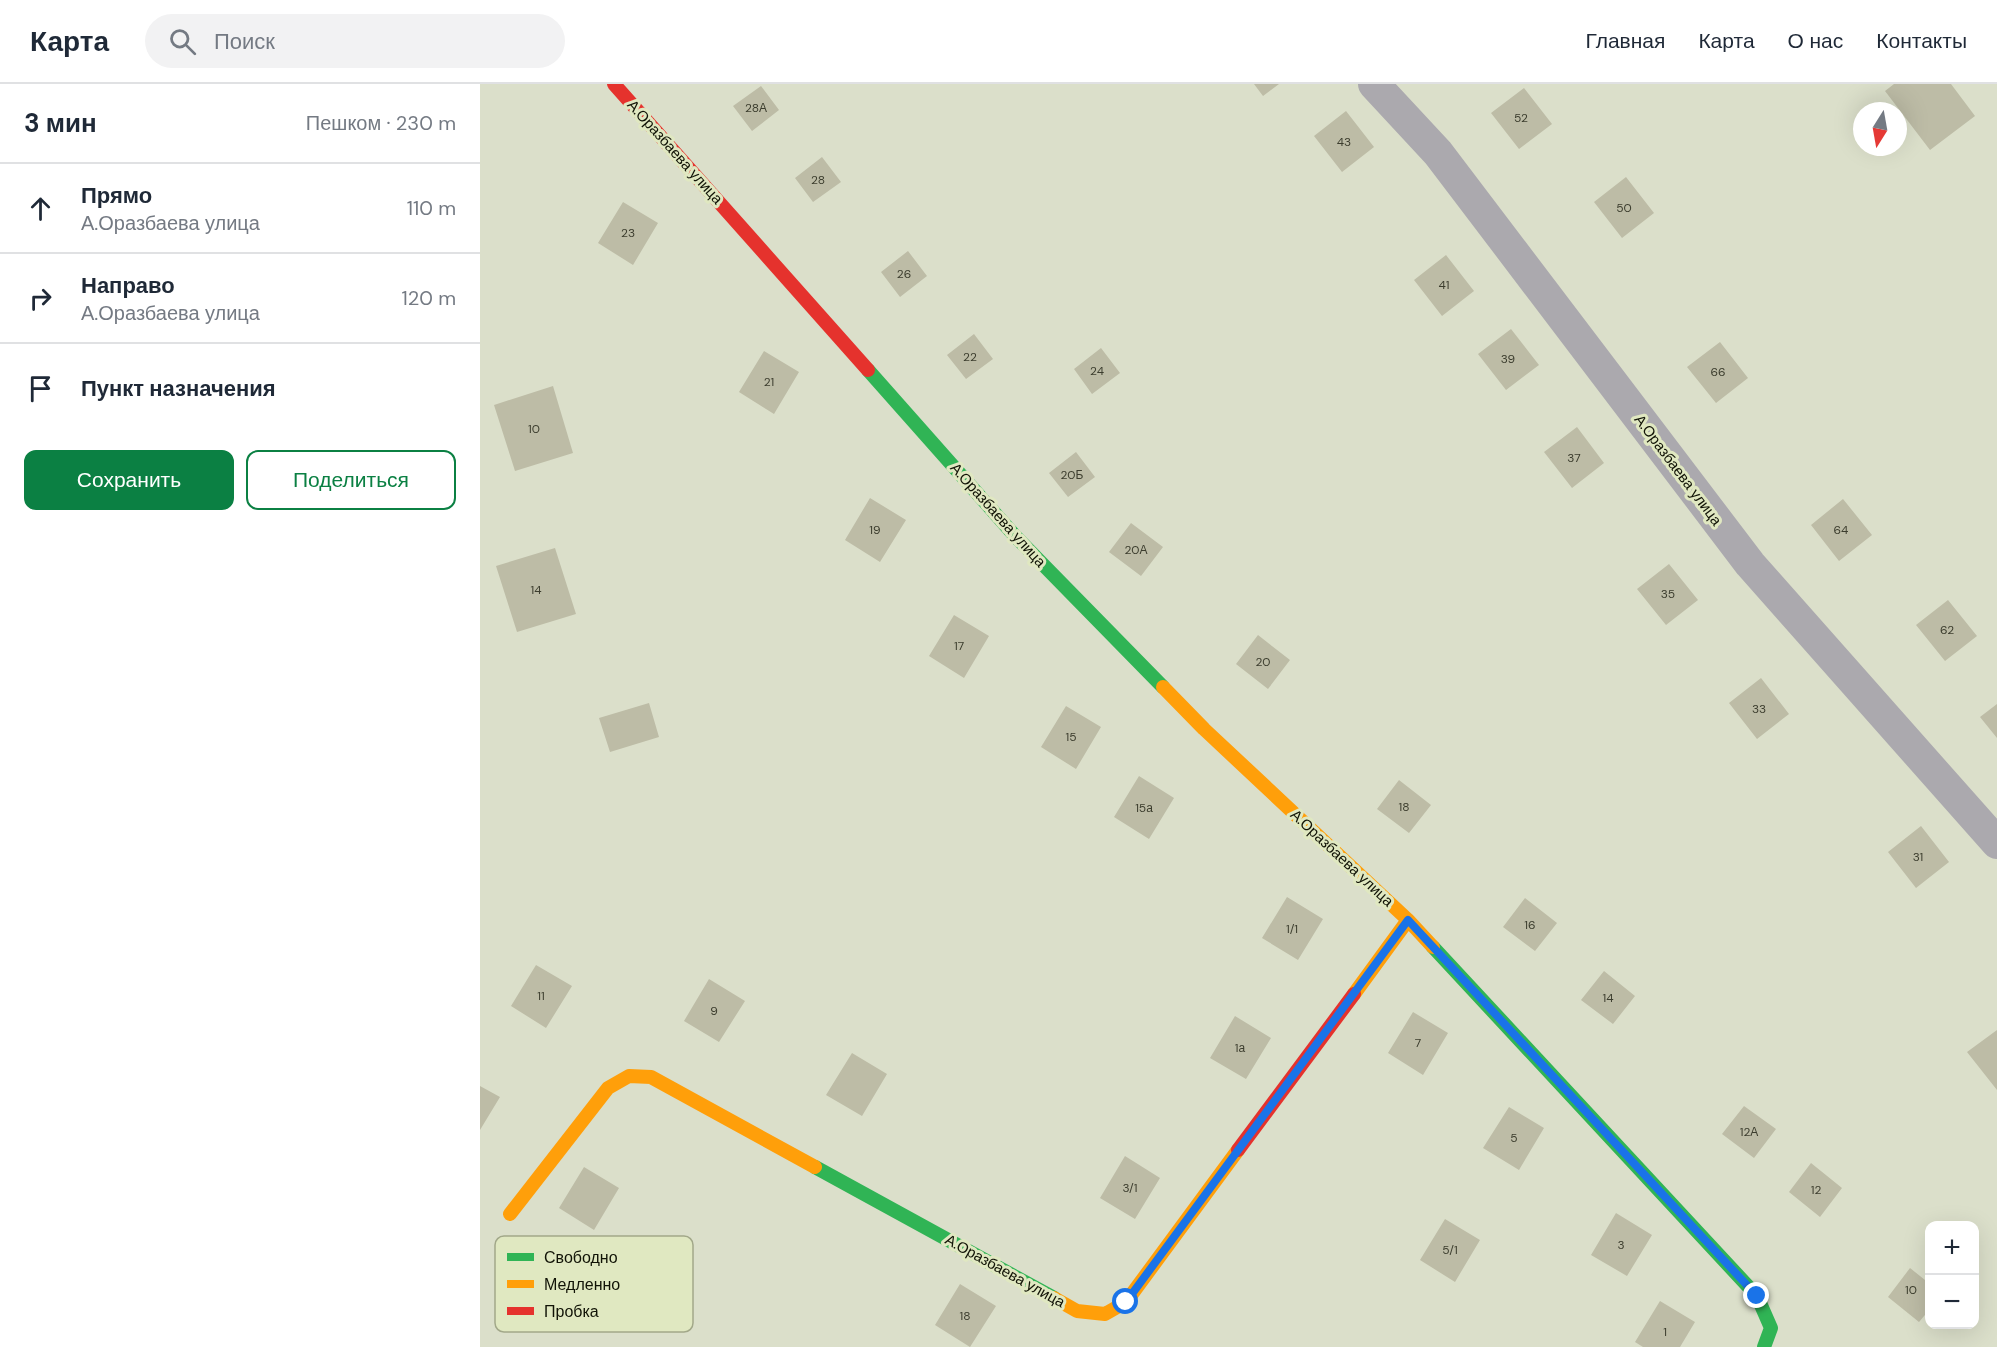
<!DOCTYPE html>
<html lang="ru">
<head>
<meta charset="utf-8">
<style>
	body { margin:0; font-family:"DM Sans",sans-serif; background:#f2f2f3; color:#1f2937 }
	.controls { position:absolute; right:18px; bottom:18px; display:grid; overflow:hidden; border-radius:12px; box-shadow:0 6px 24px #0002 }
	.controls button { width:54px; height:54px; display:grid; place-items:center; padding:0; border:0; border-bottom:2px solid #e0e1e3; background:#fff; color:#1f2937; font:30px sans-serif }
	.compass { position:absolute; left:1373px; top:18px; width:54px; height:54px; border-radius:50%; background:#fff; box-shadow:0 6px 24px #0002; rotate:191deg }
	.stop { position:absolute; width:18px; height:18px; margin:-14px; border:4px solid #1a73e8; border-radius:50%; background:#fff }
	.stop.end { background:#1a73e8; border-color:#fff; box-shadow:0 2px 6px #0008 }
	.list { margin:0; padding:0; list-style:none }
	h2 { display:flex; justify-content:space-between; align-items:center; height:78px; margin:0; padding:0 24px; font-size:26px }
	h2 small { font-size:20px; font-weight:400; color:#747a83 }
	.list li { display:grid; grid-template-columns:39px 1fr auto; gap:18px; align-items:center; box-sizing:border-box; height:90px; padding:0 24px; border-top:2px solid #e0e1e3 }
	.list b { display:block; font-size:22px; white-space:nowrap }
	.list p { margin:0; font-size:20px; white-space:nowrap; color:#747a83 }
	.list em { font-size:20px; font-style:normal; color:#747a83 }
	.actions { display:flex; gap:12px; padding:18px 24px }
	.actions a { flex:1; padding:14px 0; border:2px solid #0b8043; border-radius:12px; text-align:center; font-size:21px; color:#0b8043 }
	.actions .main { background:#0b8043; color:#fff }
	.icon { flex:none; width:33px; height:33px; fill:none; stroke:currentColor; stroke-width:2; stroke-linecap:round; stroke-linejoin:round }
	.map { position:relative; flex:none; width:1517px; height:1263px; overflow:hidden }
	header { display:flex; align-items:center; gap:36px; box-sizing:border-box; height:84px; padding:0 30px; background:#fff; border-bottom:2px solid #e0e1e3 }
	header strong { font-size:28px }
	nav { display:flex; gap:33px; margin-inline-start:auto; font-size:21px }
	.search { width:420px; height:54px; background:#f2f2f3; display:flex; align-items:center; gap:15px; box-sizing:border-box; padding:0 21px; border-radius:33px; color:#747a83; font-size:22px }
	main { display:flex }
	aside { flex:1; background:#fff }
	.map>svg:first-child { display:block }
	.building { fill:#bdbca6 }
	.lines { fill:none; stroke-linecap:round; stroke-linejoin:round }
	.street { stroke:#aba9ae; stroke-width:32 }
	.fast { stroke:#30b455; stroke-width:14 }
	.slow { stroke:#ff9f0a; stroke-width:14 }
	.jam { stroke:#e5322d; stroke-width:14 }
	.route { stroke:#1a73e8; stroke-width:8 }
	.labels { text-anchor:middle; stroke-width:6; stroke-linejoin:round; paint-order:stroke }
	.number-label { font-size:12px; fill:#3c3d2e }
	.street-label { font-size:15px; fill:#111306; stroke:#e0e8c1 }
	.key { fill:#e0e8c1; stroke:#a2a889; stroke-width:1.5 }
	.key-label { font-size:16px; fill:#111306 }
</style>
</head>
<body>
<header>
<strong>Карта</strong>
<div class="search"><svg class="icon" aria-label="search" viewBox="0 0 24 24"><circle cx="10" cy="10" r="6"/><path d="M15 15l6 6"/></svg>Поиск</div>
<nav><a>Главная</a><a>Карта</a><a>О нас</a><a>Контакты</a></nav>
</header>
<main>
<aside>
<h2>3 мин<small>Пешком · 230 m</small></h2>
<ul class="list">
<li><svg class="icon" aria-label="ahead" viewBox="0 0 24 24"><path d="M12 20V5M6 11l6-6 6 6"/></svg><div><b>Прямо</b><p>А.Оразбаева улица</p></div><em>110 m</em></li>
<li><svg class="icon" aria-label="right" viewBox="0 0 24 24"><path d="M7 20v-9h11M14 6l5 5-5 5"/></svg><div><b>Направо</b><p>А.Оразбаева улица</p></div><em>120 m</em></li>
<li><svg class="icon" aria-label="arrive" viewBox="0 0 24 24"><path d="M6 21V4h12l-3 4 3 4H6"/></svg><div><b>Пункт назначения</b></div></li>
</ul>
<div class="actions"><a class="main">Сохранить</a><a>Поделиться</a></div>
</aside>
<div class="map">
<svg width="1517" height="1263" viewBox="0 0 1517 1263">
	<rect width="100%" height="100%" fill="#dbdfca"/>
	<!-- building -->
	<path class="building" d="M774 0H799L783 12Z
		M1414 0H1471L1495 32 1450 66 1405 7Z
		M281 2 299 26 272 47 253 22Z
		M1044 4 1072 40 1039 65 1011 29Z
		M866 27 894 63 862 88 834 52Z
		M342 73 361 98 333 118 315 94Z
		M1146 93 1174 129 1142 154 1114 118Z
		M143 118 178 139 153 181 118 159Z
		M428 167 447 192 420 213 401 188Z
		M966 171 994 207 962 232 934 196Z
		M1031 245 1059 281 1026 306 998 270Z
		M494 250 513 275 486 295 467 271Z
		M1240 258 1268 294 1236 319 1207 283Z
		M621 264 640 289 612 310 594 285Z
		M284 267 319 288 294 330 259 308Z
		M73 302 93 369 35 387 14 321Z
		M1097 343 1124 379 1092 404 1064 368Z
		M596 368 615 393 588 413 569 389Z
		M390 414 426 436 400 478 365 456Z
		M1363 415 1392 451 1359 477 1331 441Z
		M651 439 683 463 661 492 629 468Z
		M75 464 96 530 37 548 16 482Z
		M1189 480 1218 516 1186 541 1157 505Z
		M1468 516 1497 552 1465 577 1436 541Z
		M474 531 509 552 484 594 449 572Z
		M778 551 810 576 788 605 756 580Z
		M1281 594 1309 630 1277 655 1249 619Z
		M169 619 179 653 130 668 119 634Z
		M1517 620V654L1500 633Z
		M586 622 621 643 596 685 561 663Z
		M659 692 694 714 669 755 634 733Z
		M919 696 951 721 929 749 897 725Z
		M1441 742 1469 778 1436 804 1408 768Z
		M807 813 843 835 818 876 782 854Z
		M1045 814 1077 839 1055 867 1023 843Z
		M56 881 92 902 66 944 31 922Z
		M1124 887 1155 912 1133 940 1101 916Z
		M229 895 265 917 239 958 204 937Z
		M933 928 968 949 943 991 908 969Z
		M755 932 791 954 766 995 730 974Z
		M1517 946V1006L1487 968Z
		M372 969 407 990 382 1032 346 1011Z
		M0 1002 20 1013 0 1046Z
		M1264 1022 1296 1045 1274 1074 1242 1050Z
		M1029 1023 1064 1044 1039 1086 1003 1064Z
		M645 1072 680 1094 655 1135 620 1114Z
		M1331 1079 1362 1104 1340 1133 1309 1108Z
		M104 1083 139 1104 114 1146 79 1124Z
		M1136 1129 1172 1151 1147 1192 1111 1171Z
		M965 1135 1000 1156 975 1198 940 1176Z
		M1430 1184 1450 1200V1225L1439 1238 1408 1213Z
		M480 1200 516 1222 490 1263 455 1241Z
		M1180 1217 1215 1238 1200 1263H1163L1155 1258Z"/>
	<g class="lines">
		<!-- street -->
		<path class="street" d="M894 0 958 69 1270 480 1517 759"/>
		<!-- fast -->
		<path class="fast" d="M388 286 535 452 683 603
			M953 863 1277 1212 1291 1244 1284 1263
			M335 1083 574 1214"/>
		<!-- slow -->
		<path class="slow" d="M683 603 724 645 928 836 953 863
			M874 910 928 836
			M30 1130 128 1004 149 992 171 993 335 1083
			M574 1214 597 1227 625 1230 646 1218 758 1066"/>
		<!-- jam -->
		<path class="jam" d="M134 0 388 286
			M758 1066 874 910"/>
	</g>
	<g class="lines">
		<!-- route -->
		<path class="route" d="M646 1218 928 836 1277 1212"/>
	</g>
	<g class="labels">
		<!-- number labels -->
		<g class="number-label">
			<text x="276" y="28">28А</text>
			<text x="1041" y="38">52</text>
			<text x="864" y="62">43</text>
			<text x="338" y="100">28</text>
			<text x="1144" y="128">50</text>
			<text x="148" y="153">23</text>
			<text x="424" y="194">26</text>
			<text x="964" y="205">41</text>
			<text x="490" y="277">22</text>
			<text x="1028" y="279">39</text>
			<text x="617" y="291">24</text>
			<text x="1238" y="292">66</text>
			<text x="289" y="302">21</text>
			<text x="54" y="349">10</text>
			<text x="1094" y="378">37</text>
			<text x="592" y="395">20Б</text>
			<text x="395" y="450">19</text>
			<text x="1361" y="450">64</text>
			<text x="656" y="470">20А</text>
			<text x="56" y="510">14</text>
			<text x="1188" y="514">35</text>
			<text x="1467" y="550">62</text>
			<text x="479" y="566">17</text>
			<text x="783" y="582">20</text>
			<text x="1279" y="629">33</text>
			<text x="591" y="657">15</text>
			<text x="924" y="727">18</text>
			<text x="664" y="728">15а</text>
			<text x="1438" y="777">31</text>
			<text x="1050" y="845">16</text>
			<text x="812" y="849">1/1</text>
			<text x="61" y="916">11</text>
			<text x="1128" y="918">14</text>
			<text x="234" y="931">9</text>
			<text x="938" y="963">7</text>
			<text x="760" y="968">1а</text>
			<text x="1269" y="1052">12А</text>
			<text x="1034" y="1058">5</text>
			<text x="650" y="1108">3/1</text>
			<text x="1336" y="1110">12</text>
			<text x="1141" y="1165">3</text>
			<text x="970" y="1170">5/1</text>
			<text x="1431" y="1210">10</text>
			<text x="485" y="1236">18</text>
			<text x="1185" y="1252">1</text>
		</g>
		<!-- street labels -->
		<g class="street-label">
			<text transform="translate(195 68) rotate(48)" y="5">А.Оразбаева улица</text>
			<text transform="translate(1198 386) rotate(53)" y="5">А.Оразбаева улица</text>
			<text transform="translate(518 431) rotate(48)" y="5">А.Оразбаева улица</text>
			<text transform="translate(862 774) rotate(43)" y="5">А.Оразбаева улица</text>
			<text transform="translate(525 1187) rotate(29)" y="5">А.Оразбаева улица</text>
		</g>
	</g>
	<!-- legend -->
	<rect x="15" y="1152" width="198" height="96" rx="9" class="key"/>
	<rect x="27" y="1169" width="27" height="8" fill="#30b455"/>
	<rect x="27" y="1196" width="27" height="8" fill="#ff9f0a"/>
	<rect x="27" y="1223" width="27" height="8" fill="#e5322d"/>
	<g class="key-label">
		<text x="64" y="1179">Свободно</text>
		<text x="64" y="1206">Медленно</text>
		<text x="64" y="1233">Пробка</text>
	</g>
</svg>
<div class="controls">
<button>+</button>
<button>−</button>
</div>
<svg class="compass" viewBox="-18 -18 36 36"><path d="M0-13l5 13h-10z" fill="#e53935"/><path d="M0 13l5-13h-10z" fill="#747a83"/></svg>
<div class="stop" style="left:646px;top:1218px"></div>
<div class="stop end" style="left:1277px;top:1212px"></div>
</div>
</main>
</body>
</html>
